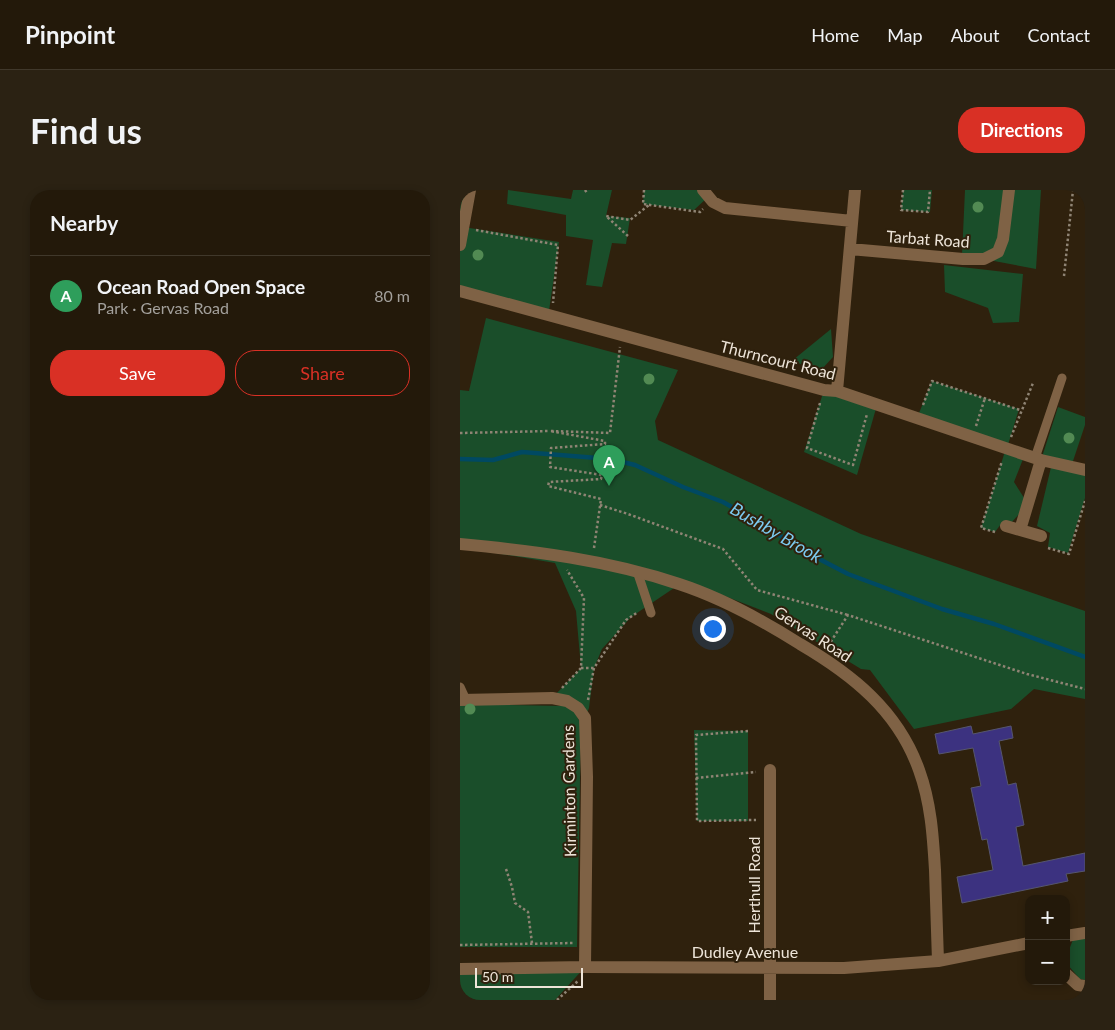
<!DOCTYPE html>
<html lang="en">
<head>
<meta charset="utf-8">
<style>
	body { margin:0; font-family:Lato,sans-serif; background:#2b2213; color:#f1f3f6 }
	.controls { position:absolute; right:15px; bottom:15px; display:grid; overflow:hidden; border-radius:10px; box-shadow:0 2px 8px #0003 }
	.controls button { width:45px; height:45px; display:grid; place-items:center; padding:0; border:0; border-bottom:1px solid #40382b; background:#23190a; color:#f1f3f6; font:25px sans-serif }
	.scale { position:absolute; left:15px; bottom:12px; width:108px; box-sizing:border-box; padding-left:5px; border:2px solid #ede4d8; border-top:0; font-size:14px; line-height:18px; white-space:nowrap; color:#ede4d8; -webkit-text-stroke:4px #2f210d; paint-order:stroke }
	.you { position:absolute; left:252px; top:438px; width:18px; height:18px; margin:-12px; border:4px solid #fff; border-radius:50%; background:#1a73e8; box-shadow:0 0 0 8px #1a73e833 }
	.badge { display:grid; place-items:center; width:32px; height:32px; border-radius:50%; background:#d93025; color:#fff; font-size:16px; font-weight:700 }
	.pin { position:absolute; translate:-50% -41px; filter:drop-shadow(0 1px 2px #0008) }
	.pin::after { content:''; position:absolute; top:26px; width:18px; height:15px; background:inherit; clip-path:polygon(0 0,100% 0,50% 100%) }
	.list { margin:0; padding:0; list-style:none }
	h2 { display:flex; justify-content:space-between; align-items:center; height:65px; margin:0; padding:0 20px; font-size:21px }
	h2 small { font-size:16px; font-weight:400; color:#a3a09c }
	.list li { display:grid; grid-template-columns:32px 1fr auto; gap:15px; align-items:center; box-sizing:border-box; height:80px; padding:0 20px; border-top:1px solid #40382b }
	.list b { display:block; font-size:19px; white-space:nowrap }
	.list p { margin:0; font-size:16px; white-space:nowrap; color:#a3a09c }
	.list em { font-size:16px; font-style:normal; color:#a3a09c }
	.actions { display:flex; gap:10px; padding:15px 20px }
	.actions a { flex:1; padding:11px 0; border:1px solid #d93025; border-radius:20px; text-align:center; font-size:18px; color:#d93025 }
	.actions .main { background:#d93025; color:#fff }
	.map { position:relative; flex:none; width:625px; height:810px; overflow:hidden; border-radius:20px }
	header { display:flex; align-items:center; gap:30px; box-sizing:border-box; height:70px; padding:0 25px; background:#23190a; border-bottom:1px solid #40382b }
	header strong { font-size:24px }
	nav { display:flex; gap:28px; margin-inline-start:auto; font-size:18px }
	.intro { display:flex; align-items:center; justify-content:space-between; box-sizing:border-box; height:120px; padding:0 30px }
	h1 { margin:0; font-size:35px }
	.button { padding:12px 22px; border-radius:20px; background:#d93025; color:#fff; font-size:18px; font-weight:700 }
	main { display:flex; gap:30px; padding:0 30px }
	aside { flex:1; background:#23190a; border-radius:20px; box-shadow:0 2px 8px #0003 }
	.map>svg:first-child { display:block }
	.green { fill:#1a4e2a }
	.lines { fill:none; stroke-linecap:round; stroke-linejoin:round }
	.stream { stroke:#004962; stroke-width:4.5 }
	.building { fill:#3c3280; stroke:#56566e }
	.path { stroke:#8f8474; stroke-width:2.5; stroke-dasharray:2.5 2.5; stroke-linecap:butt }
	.lane { stroke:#7f6245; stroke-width:9 }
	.street { stroke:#7f6245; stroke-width:12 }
	.tree { fill:#528a53 }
	.labels { text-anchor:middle; stroke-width:4; stroke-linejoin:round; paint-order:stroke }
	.street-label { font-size:16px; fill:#ede4d8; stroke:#2f210d }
	.water-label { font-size:18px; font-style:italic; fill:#7ccaef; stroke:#2f210d }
</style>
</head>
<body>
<header>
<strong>Pinpoint</strong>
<nav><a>Home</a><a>Map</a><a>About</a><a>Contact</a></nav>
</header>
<div class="intro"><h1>Find us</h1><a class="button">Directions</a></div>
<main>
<aside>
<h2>Nearby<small></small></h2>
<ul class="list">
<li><span class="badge" style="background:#2e9e5b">A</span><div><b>Ocean Road Open Space</b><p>Park · Gervas Road</p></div><em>80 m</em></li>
</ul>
<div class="actions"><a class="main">Save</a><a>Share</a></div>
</aside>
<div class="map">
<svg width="625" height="810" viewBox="0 0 625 810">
	<rect width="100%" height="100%" fill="#2f210d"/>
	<!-- green -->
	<path class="green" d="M0 0H5L3 37 99 52 89 121 0 100Z
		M48 0 111 9 113 0H152L146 26 170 28 166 54 152 53 142 97 126 95 133 50 106 46V25L47 14Z
		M184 0H243L248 7 234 20 183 14Z
		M443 0H472L470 22 441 20Z
		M505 0H581L576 79 502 65Z
		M484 75 563 84 559 132 533 133 528 118 485 102Z
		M26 128 218 180 195 231 198 250 401 344 625 421V509L574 499 551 519 454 539 410 480 401 479 311 424 221 389 220 394 171 427 142 459 134 478 129 518 125 528 94 506 121 478 116 421 95 373 0 357V200L9 201Z
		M371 139 373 167 362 179 346 177 333 170Z
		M472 191 559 219 547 258 565 264 554 292 568 314 551 333 541 334 535 342 521 338 546 258 457 228Z
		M364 200 417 215 397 285 344 262Z
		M598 217 625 227V235L611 277 625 281V308L608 363 588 357 590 343 577 336 592 273 581 270Z
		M0 514 107 516 115 523 121 534 117 757H0Z
		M234 540 288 541V631H237Z
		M625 745V790L620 789 607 774V765L614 747Z
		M125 777 95 810H0V779Z"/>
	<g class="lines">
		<!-- stream -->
		<path class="stream" d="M0 269 33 270 62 262 150 269 175 275 223 297 263 312 304 335 338 358 388 384 482 419 534 434 625 467"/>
	</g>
	<!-- building -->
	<path class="building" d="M511 536 513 544 551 536 553 548 539 551 548 595 556 593 564 635 556 637 563 676 625 663V681L606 684 608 691 502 713 497 687 533 680 527 649 522 650 511 598 521 596 513 558 479 564 475 544Z"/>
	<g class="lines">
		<!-- path -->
		<path class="path" d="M125 0 127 3
			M184 0 183 14 240 22 243 19
			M443 0 441 20 468 22 470 0
			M16 40 98 55 93 113
			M168 46 146 26 170 30 189 15
			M604 86 613 0
			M360 213 347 258 393 275 407 224
			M463 215 472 191 560 220
			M516 236 525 208
			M0 243 90 241
			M551 247 573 193
			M140 315 168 324 263 359 297 400 388 425
			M535 342 521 338 542 271
			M134 358 141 309 88 296 89 292 141 289 142 285 90 277 91 258 145 254V251L90 241 150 243 160 157
			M588 358 609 364 625 311
			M368 456 388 425 567 484 625 499
			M121 478H134
			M102 498 121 478 124 408 107 380
			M128 510 134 478 166 430 178 422
			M288 541 236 545 237 631 296 630
			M236 588 296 582
			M46 679 52 697 55 713 68 722 72 753
			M0 755 113 753
			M97 810 118 791"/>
		<!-- lane -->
		<path class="lane" d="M575 268 602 188
			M177 381 191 423
			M0 497 6 510"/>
		<!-- street -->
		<path class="street" d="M243 0 253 12 265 18 392 31
			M0 55 10 0
			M390 59 503 69H524L538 62 543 49 549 0
			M0 101 364 200 377 201 581 270 625 280
			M377 201 395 0
			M546 336 560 340
			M581 346 560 340 581 270
			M0 354C74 361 148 370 219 394 262 408 302 430 340 454 393 485 438 521 459 580 471 613 473 646 475 680 476 711 477 741 478 771
			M0 510 92 508 107 511 118 518 125 528 127 587 125 777
			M606 746 625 743
			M0 779 125 777 384 778 478 771 569 753
			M606 784 618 795 625 796
			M310 810V580"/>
	</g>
	<!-- trees -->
	<g class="tree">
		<circle cx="518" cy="17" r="5.5"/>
		<circle cx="18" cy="65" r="5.5"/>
		<circle cx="189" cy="189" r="5.5"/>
		<circle cx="609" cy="248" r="5.5"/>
		<circle cx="10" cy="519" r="5.5"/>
	</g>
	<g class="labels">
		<!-- street labels -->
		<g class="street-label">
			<text transform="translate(468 49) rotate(4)" y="6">Tarbat Road</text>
			<text transform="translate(318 170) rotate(14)" y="6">Thurncourt Road</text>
			<text transform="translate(353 444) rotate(33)" y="6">Gervas Road</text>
			<text transform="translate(109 601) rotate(-91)" y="6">Kirminton Gardens</text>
			<text transform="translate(294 695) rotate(-90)" y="6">Herthull Road</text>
			<text x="285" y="768">Dudley Avenue</text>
		</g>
		<!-- water labels -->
		<g class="water-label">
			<text transform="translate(316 343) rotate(30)" y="6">Bushby Brook</text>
		</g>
	</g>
</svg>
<div class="controls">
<button>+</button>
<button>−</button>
</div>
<div class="scale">50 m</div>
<div class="you"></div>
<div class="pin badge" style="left:149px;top:296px;background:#2e9e5b">A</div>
</div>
</main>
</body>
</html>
